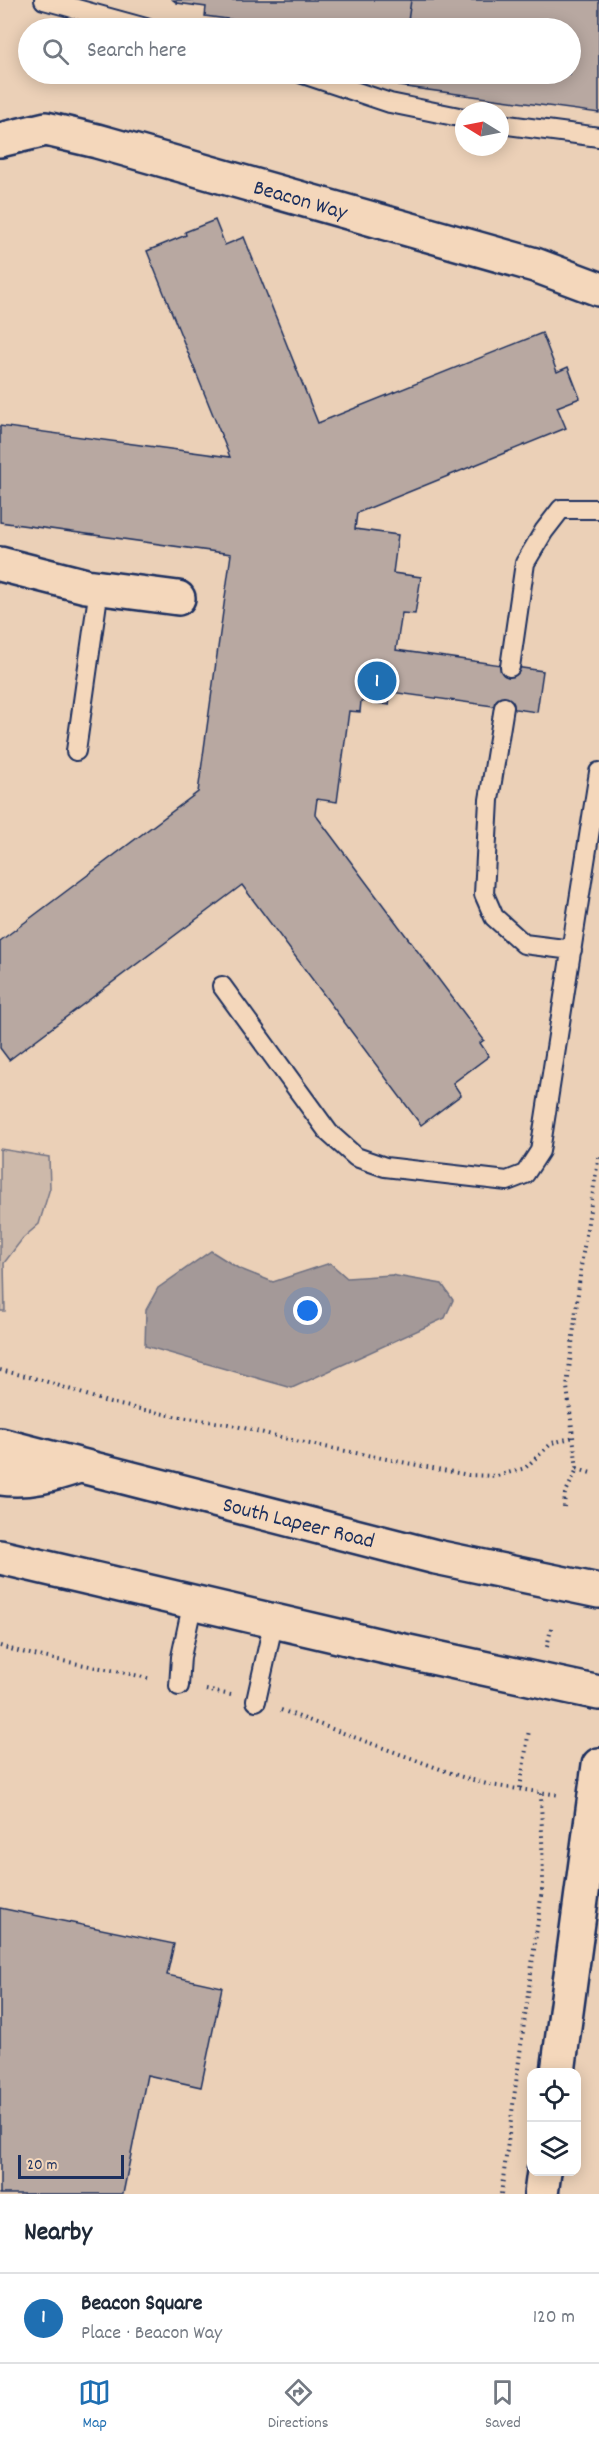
<!DOCTYPE html>
<html lang="en">
<head>
<meta charset="utf-8">
<style>
	body { margin:0; font-family:Dekko,sans-serif; background:#f6f6f7; color:#1f2937 }
	.controls { position:absolute; right:18px; bottom:18px; display:grid; overflow:hidden; border-radius:12px; box-shadow:0 3px 15px #0003 }
	.controls button { width:54px; height:54px; display:grid; place-items:center; padding:0; border:0; border-bottom:2px solid #e0e1e3; background:#fff; color:#1f2937; font:30px sans-serif }
	.compass { position:absolute; left:455px; top:102px; width:54px; height:54px; border-radius:50%; background:#fff; box-shadow:0 3px 15px #0003; rotate:280deg }
	.scale { position:absolute; left:18px; bottom:15px; width:106px; box-sizing:border-box; padding-left:6px; border:3px solid #1b2f5e; border-top:0; font-size:16px; line-height:21px; white-space:nowrap; color:#1b2f5e; -webkit-text-stroke:4px #f4d7bb; paint-order:stroke }
	.you { position:absolute; left:308px; top:1311px; width:21px; height:21px; margin:-15px; border:4px solid #fff; border-radius:50%; background:#1a73e8; box-shadow:0 0 0 9px #1a73e833 }
	.badge { display:grid; place-items:center; width:39px; height:39px; border-radius:50%; background:#1f6fb2; color:#fff; font-size:20px; font-weight:700 }
	.pin { position:absolute; translate:-50% -50%; border:3px solid #fff; box-shadow:0 2px 6px #0006 }
	.list { margin:0; padding:0; list-style:none }
	h2 { display:flex; justify-content:space-between; align-items:center; height:78px; margin:0; padding:0 24px; font-size:26px }
	h2 small { font-size:20px; font-weight:400; color:#747a83 }
	.list li { display:grid; grid-template-columns:39px 1fr auto; gap:18px; align-items:center; box-sizing:border-box; height:90px; padding:0 24px; border-top:2px solid #e0e1e3 }
	.list b { display:block; font-size:22px; white-space:nowrap }
	.list p { margin:0; font-size:20px; white-space:nowrap; color:#747a83 }
	.list em { font-size:20px; font-style:normal; color:#747a83 }
	.icon { flex:none; width:33px; height:33px; fill:none; stroke:currentColor; stroke-width:2; stroke-linecap:round; stroke-linejoin:round }
	.map { position:relative; flex:none; width:599px; height:2194px; overflow:hidden }
	.search { position:absolute; background:#fff; box-shadow:0 3px 15px #0003; left:18px; right:18px; top:18px; height:66px; display:flex; align-items:center; gap:15px; box-sizing:border-box; padding:0 21px; border-radius:33px; color:#747a83; font-size:22px }
	.sheet { height:168px; background:#fff }
	nav { display:flex; justify-content:space-around; align-items:center; box-sizing:border-box; height:84px; border-top:2px solid #e0e1e3; background:#fff; font-size:16px; color:#747a83 }
	nav a { display:grid; justify-items:center; gap:3px }
	nav .on { color:#1f6fb2 }
	.map>svg:first-child { display:block }
	.green { fill:#cdb9aa; stroke:#747484; stroke-width:1.5 }
	.water { fill:#a49998; stroke:#6d6f81; stroke-width:1.5 }
	.building { fill:#b8a8a1; stroke:#1b2f5e; stroke-width:1.5 }
	.lines { fill:none; stroke-linecap:round; stroke-linejoin:round }
	.lane-casing { stroke:#1b2f5e; stroke-width:22 }
	.street-casing { stroke:#1b2f5e; stroke-width:38 }
	.secondary-casing { stroke:#1b2f5e; stroke-width:38 }
	.primary-casing { stroke:#1b2f5e; stroke-width:38 }
	.path { stroke:#1b2f5e; stroke-width:4; stroke-dasharray:1.5 4.5; stroke-linecap:butt }
	.lane { stroke:#f4d7bb; stroke-width:18 }
	.street { stroke:#f4d7bb; stroke-width:33 }
	.secondary { stroke:#f4d7bb; stroke-width:33 }
	.primary { stroke:#f4d7bb; stroke-width:33 }
	.labels { text-anchor:middle; stroke-width:4.5; stroke-linejoin:round; paint-order:stroke }
	.street-label { font-size:22px; fill:#1b2f5e; stroke:#f4d7bb }
</style>
</head>
<body>
<div class="map">
<svg width="599" height="2194" viewBox="0 0 599 2194">
	<rect width="100%" height="100%" fill="#ebd0b7"/>
	<filter id="ink" filterUnits="userSpaceOnUse"><feTurbulence type="fractalNoise" baseFrequency=".0167" numOctaves="2"/><feDisplacementMap in="SourceGraphic" scale="12" xChannelSelector="R" yChannelSelector="G"/><feConvolveMatrix kernelMatrix="1 2 1 2 8 2 1 2 1" color-interpolation-filters="sRGB"/></filter>
	<g filter="url(#ink)">
		<!-- green -->
		<path class="green" d="M0 1149 49 1157 50 1188 39 1224 23 1238 4 1263 5 1311H0Z"/>
		<!-- water -->
		<path class="water" d="M211 1251 238 1268 273 1282 330 1263 347 1278 391 1275 442 1284 453 1300 445 1318 292 1388 145 1346 146 1310 158 1288Z"/>
		<!-- building -->
		<path class="building" d="M173 0H411L407 28H295L205 16 206 7 177 3Z
			M411 0H599V113L399 86 401 74H570V28H407Z
			M215 220 225 245 244 237 318 423 542 333 557 372 568 367 580 398 557 407 566 428 357 513 355 529 398 535 393 573 421 577 415 614 402 613 396 650 543 671 537 712 391 692 389 705 361 701 360 712 349 711 337 802 317 799 315 814 484 1040 480 1043 489 1056 453 1083 461 1095 421 1125 242 885 9 1060 0 1048V941L198 792 231 554 0 522V426L230 457 147 251 186 235 185 232Z
			M0 1908 174 1944 167 1975 222 1987 201 2087 147 2075 123 2194H0Z"/>
		<g class="lines">
			<!-- lane casing -->
			<g class="lane-casing">
				<path id="lane" d="M44 0 146 28
					M303 74 390 103 464 118
					M500 124 599 137
					M510 667 525 563 544 531 561 509H599
					M504 707 489 800 484 894 494 917 524 944 572 950
					M76 751 99 588
					M222 986 329 1133 356 1157 385 1167 507 1181 525 1174 540 1151 599 772
					M179 1686 181 1657 193 1601
					M256 1701 274 1620"/>
			</g>
			<!-- street casing -->
			<g class="street-casing">
				<path id="street" d="M0 140 46 129 97 141 535 265 599 289
					M0 564 86 586 178 598"/>
			</g>
			<!-- secondary casing -->
			<g class="secondary-casing">
				<path id="secondary" d="M558 2072 599 1765
					M541 2194 544 2172"/>
			</g>
			<!-- primary casing -->
			<g class="primary-casing">
				<path id="primary" d="M0 1445 436 1557 599 1591
					M0 1478C29 1482 52 1475 79 1466
					M0 1557 381 1646 599 1693"/>
			</g>
			<!-- path -->
			<path class="path" d="M0 1370 42 1380 110 1403 174 1416 228 1424 300 1442 468 1475 497 1476 525 1468 552 1443 574 1437
				M577 1469 591 1473
				M564 1507 565 1494 577 1469 567 1387 582 1259 599 1155
				M0 1646C49 1661 101 1666 151 1679
				M547 1647 552 1624
				M206 1690 231 1695
				M281 1710 459 1776 490 1785 560 1795
				M520 1788 529 1730
				M501 2194 543 1883 541 1792"/>
			<!-- lane -->
			<use href="#lane" class="lane"/>
			<!-- street -->
			<use href="#street" class="street"/>
			<!-- secondary -->
			<use href="#secondary" class="secondary"/>
			<!-- primary -->
			<use href="#primary" class="primary"/>
		</g>
	</g>
	<g class="labels">
		<!-- street labels -->
		<g class="street-label">
			<text transform="translate(301 198) rotate(16)" y="8">Beacon Way</text>
			<text transform="translate(299 1521) rotate(14)" y="8">South Lapeer Road</text>
		</g>
	</g>
</svg>
<div class="controls">
<button><svg class="icon" aria-label="locate" viewBox="0 0 24 24"><circle cx="12" cy="12" r="6"/><path d="M12 2v4M12 18v4M2 12h4M18 12h4"/></svg></button>
<button><svg class="icon" aria-label="layers" viewBox="0 0 24 24"><path d="M12 4l9 5-9 5-9-5zM3 14l9 5 9-5"/></svg></button>
</div>
<svg class="compass" viewBox="-18 -18 36 36"><path d="M0-13l5 13h-10z" fill="#e53935"/><path d="M0 13l5-13h-10z" fill="#747a83"/></svg>
<div class="scale">20 m</div>
<div class="you"></div>
<div class="pin badge" style="left:377px;top:681px">1</div>
<div class="search"><svg class="icon" aria-label="search" viewBox="0 0 24 24"><circle cx="10" cy="10" r="6"/><path d="M15 15l6 6"/></svg>Search here</div>
</div>
<section class="sheet">
<h2>Nearby<small></small></h2>
<ul class="list">
<li><span class="badge">1</span><div><b>Beacon Square</b><p>Place · Beacon Way</p></div><em>120 m</em></li>
</ul>
</section>
<nav>
<a class="on"><svg class="icon" aria-label="map" viewBox="0 0 24 24"><path d="M3 6l6-2 6 2 6-2v14l-6 2-6-2-6 2zM9 4v14M15 6v14"/></svg>Map</a>
<a><svg class="icon" aria-label="directions" viewBox="0 0 24 24"><path d="M12 3l9 9-9 9-9-9zM9 14v-3h6M13 9l2 2-2 2"/></svg>Directions</a>
<a><svg class="icon" aria-label="saved" viewBox="0 0 24 24"><path d="M7 4h10v16l-5-4-5 4z"/></svg>Saved</a>
</nav>
</body>
</html>
